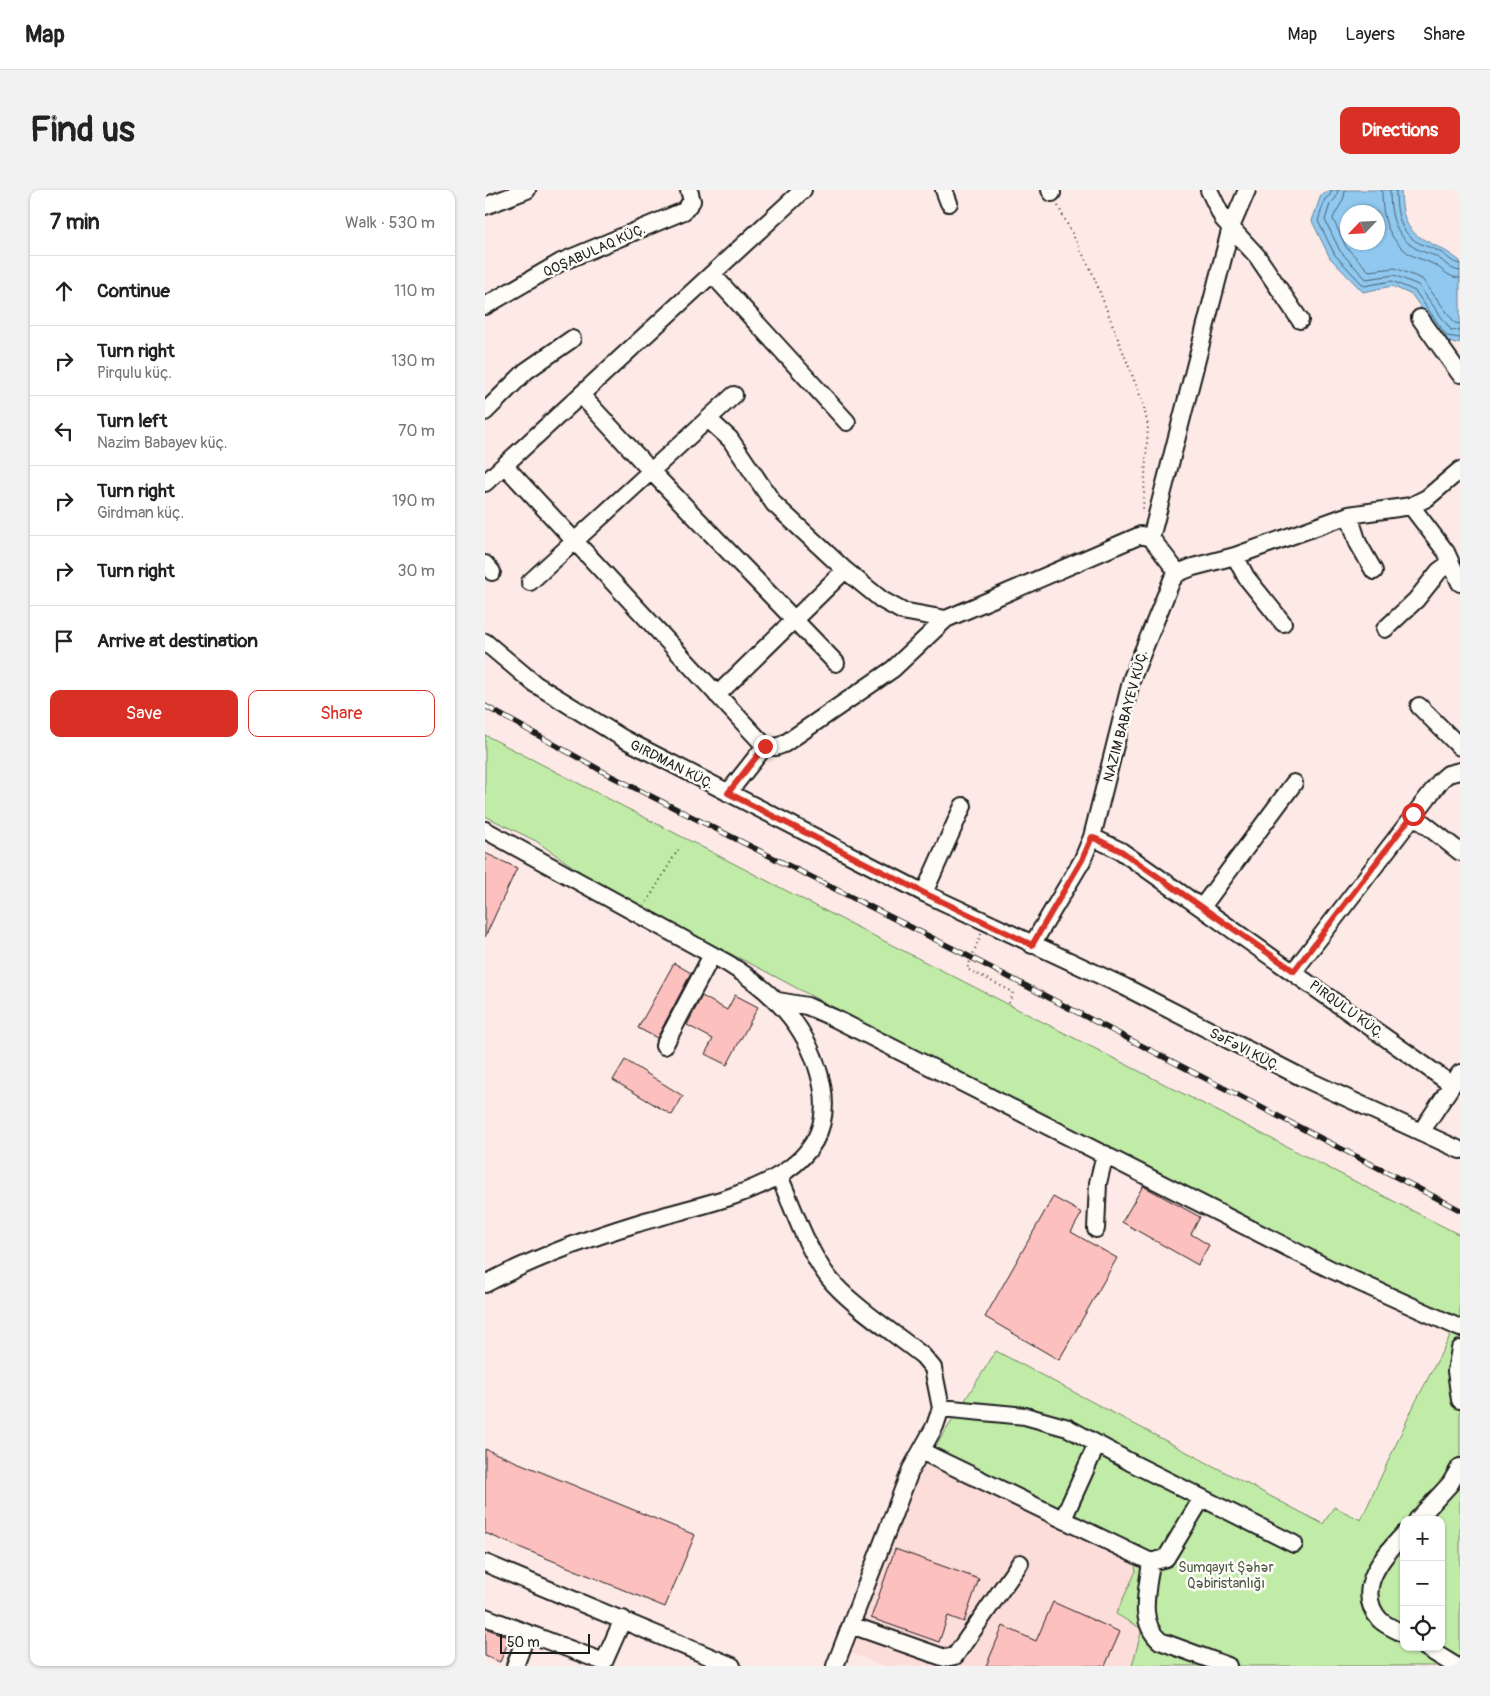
<!DOCTYPE html>
<html lang="en">
<head>
<meta charset="utf-8">
<style>
	body { margin:0; font-family:Pangolin,sans-serif; background:#f2f2f2; color:#222 }
	.controls { position:absolute; right:15px; bottom:15px; display:grid; overflow:hidden; border-radius:10px; box-shadow:0 1px 4px #0004 }
	.controls button { width:45px; height:45px; display:grid; place-items:center; padding:0; border:0; border-bottom:1px solid #e0e0e0; background:#fff; color:#222; font:25px sans-serif }
	.compass { position:absolute; left:855px; top:15px; width:45px; height:45px; border-radius:50%; background:#fff; box-shadow:0 1px 4px #0004; rotate:245deg }
	.scale { position:absolute; left:15px; bottom:12px; width:90px; box-sizing:border-box; padding-left:5px; border:2px solid #1c1c1c; border-top:0; font-size:14px; line-height:18px; white-space:nowrap; color:#1c1c1c; -webkit-text-stroke:4px #fdfcf7; paint-order:stroke }
	.stop { position:absolute; width:15px; height:15px; margin:-11px; border:4px solid #d93025; border-radius:50%; background:#fff }
	.stop.end { background:#d93025; border-color:#fff; box-shadow:0 1px 5px #0008 }
	.list { margin:0; padding:0; list-style:none }
	h2 { display:flex; justify-content:space-between; align-items:center; height:65px; margin:0; padding:0 20px; font-size:21px }
	h2 small { font-size:16px; font-weight:400; color:#767676 }
	.list li { display:grid; grid-template-columns:32px 1fr auto; gap:15px; align-items:center; box-sizing:border-box; height:70px; padding:0 20px; border-top:1px solid #e0e0e0 }
	.list b { display:block; font-size:19px; white-space:nowrap }
	.list p { margin:0; font-size:16px; white-space:nowrap; color:#767676 }
	.list em { font-size:16px; font-style:normal; color:#767676 }
	.actions { display:flex; gap:10px; padding:15px 20px }
	.actions a { flex:1; padding:11px 0; border:1px solid #d93025; border-radius:10px; text-align:center; font-size:18px; color:#d93025 }
	.actions .main { background:#d93025; color:#fff }
	.icon { flex:none; width:28px; height:28px; fill:none; stroke:currentColor; stroke-width:2; stroke-linecap:round; stroke-linejoin:round }
	.map { position:relative; flex:none; width:975px; height:1476px; overflow:hidden; border-radius:10px }
	header { display:flex; align-items:center; gap:30px; box-sizing:border-box; height:70px; padding:0 25px; background:#fff; border-bottom:1px solid #e0e0e0 }
	header strong { font-size:24px }
	nav { display:flex; gap:28px; margin-inline-start:auto; font-size:18px }
	.intro { display:flex; align-items:center; justify-content:space-between; box-sizing:border-box; height:120px; padding:0 30px }
	h1 { margin:0; font-size:35px }
	.button { padding:12px 22px; border-radius:10px; background:#d93025; color:#fff; font-size:18px; font-weight:700 }
	main { display:flex; gap:30px; padding:0 30px }
	aside { flex:1; background:#fff; border-radius:10px; box-shadow:0 1px 4px #0004 }
	.map>svg:first-child { display:block }
	.built { fill:#fdddda }
	.green { fill:#c1eca8; stroke:#6e8462; fill-rule:evenodd }
	.water { fill:#90c8ef; stroke:#62839b; fill-rule:evenodd }
	.lines { fill:none; stroke-linecap:round; stroke-linejoin:round }
	.shore { stroke:#4a6170; stroke-width:1 }
	.building { fill:#fcc0be; stroke:#1c1c1c }
	.minor-casing { stroke:#1c1c1c; stroke-width:20 }
	.path { stroke:#1c1c1c; stroke-width:2; stroke-dasharray:1 4; stroke-linecap:butt }
	.minor { stroke:#fdfcf7; stroke-width:16 }
	.rail-casing { stroke:#1c1c1c; stroke-width:5.5 }
	.rail { stroke:#fdfcf7; stroke-width:4; stroke-dasharray:11; stroke-linecap:butt }
	.route { stroke:#d93025; stroke-width:6 }
	.labels { text-anchor:middle; stroke-width:5; stroke-linejoin:round; paint-order:stroke }
	.street-label { font-size:14px; fill:#1c1c1c; stroke:#fdfcf7 }
	.park-label { font-size:14px; fill:#4e5a46; stroke:#fdfcf7 }
</style>
</head>
<body>
<header>
<strong>Map</strong>
<nav><a>Map</a><a>Layers</a><a>Share</a></nav>
</header>
<div class="intro"><h1>Find us</h1><a class="button">Directions</a></div>
<main>
<aside>
<h2>7 min<small>Walk · 530 m</small></h2>
<ul class="list">
<li><svg class="icon" aria-label="ahead" viewBox="0 0 24 24"><path d="M12 20V5M6 11l6-6 6 6"/></svg><div><b>Continue</b></div><em>110 m</em></li>
<li><svg class="icon" aria-label="right" viewBox="0 0 24 24"><path d="M7 20v-9h11M14 6l5 5-5 5"/></svg><div><b>Turn right</b><p>Pirqulu küç.</p></div><em>130 m</em></li>
<li><svg class="icon" aria-label="left" viewBox="0 0 24 24"><path d="M17 20v-9H6M10 6l-5 5 5 5"/></svg><div><b>Turn left</b><p>Nazim Babayev küç.</p></div><em>70 m</em></li>
<li><svg class="icon" aria-label="right" viewBox="0 0 24 24"><path d="M7 20v-9h11M14 6l5 5-5 5"/></svg><div><b>Turn right</b><p>Girdman küç.</p></div><em>190 m</em></li>
<li><svg class="icon" aria-label="right" viewBox="0 0 24 24"><path d="M7 20v-9h11M14 6l5 5-5 5"/></svg><div><b>Turn right</b></div><em>30 m</em></li>
<li><svg class="icon" aria-label="arrive" viewBox="0 0 24 24"><path d="M6 21V4h12l-3 4 3 4H6"/></svg><div><b>Arrive at destination</b></div></li>
</ul>
<div class="actions"><a class="main">Save</a><a>Share</a></div>
</aside>
<div class="map">
<svg width="975" height="1476" viewBox="0 0 975 1476">
	<rect width="100%" height="100%" fill="#fdeae6"/>
	<filter id="ink" filterUnits="userSpaceOnUse"><feTurbulence type="fractalNoise" baseFrequency=".02" numOctaves="2"/><feDisplacementMap in="SourceGraphic" scale="10" xChannelSelector="R" yChannelSelector="G"/><feConvolveMatrix kernelMatrix="1 2 1 2 8 2 1 2 1" color-interpolation-filters="sRGB"/></filter>
	<g filter="url(#ink)">
		<!-- built -->
		<path class="built" d="M441 1272 650 1371 651 1381 631 1424 657 1439 647 1476H397L365 1463 424 1299Z"/>
		<!-- green -->
		<path class="green" d="M0 545 358 730 975 1045V1476H647L657 1439 631 1424 651 1381 649 1371 441 1272 511 1161 838 1334 849 1317 876 1330 930 1213 971 1135 435 864 276 779 133 708 51 651 0 626ZM919 1330H956V1457H919Z"/>
		<!-- water -->
		<path class="water" d="M846 0H916C917 55 939 43 975 71V152L970 154 959 150 927 105 907 96 878 102 845 68 827 31 836 5ZM862 22H892V52H862Z"/>
		<g class="lines">
			<!-- shore -->
			<path class="shore" d="M847 0 845 5 840 9 833 31 850 65 879 96 907 91 930 101 962 146 975 148
				M853 0 851 8 845 14 840 30 855 61 881 89 909 85 933 95 966 140 975 141
				M860 0C860 12 851 19 848 29L861 57 884 81 910 78 937 89 970 133 975 134
				M897 0C897 27 902 49 926 65 933 69 941 70 948 74 958 79 963 88 975 88
				M905 0C905 24 909 44 930 58 936 62 945 63 952 67 960 72 965 80 975 81
				M911 0C911 22 914 44 936 54 942 57 949 58 955 62 962 66 967 73 975 74"/>
		</g>
		<!-- building -->
		<path class="building" d="M0 663 32 678 0 747Z
			M189 773 206 783 172 848 153 838Z
			M250 805 273 817 242 875 220 864 228 849 202 835 217 806 242 820Z
			M140 870 198 906 187 925 128 890Z
			M658 996 715 1027 706 1044 724 1055 713 1075 637 1032Z
			M568 1007 597 1023 586 1042 632 1068 574 1170 500 1127Z
			M0 1259 210 1345 180 1417 0 1343Z
			M410 1359 494 1389 479 1432 463 1426 454 1452 386 1428Z
			M568 1412 635 1442 620 1476H501L518 1436 551 1451Z
			M0 1438 25 1448 15 1472 0 1466Z"/>
		<g class="lines">
			<!-- minor casing -->
			<g class="minor-casing">
				<path id="minor" d="M459 0 464 13
					M565 0 567 3
					M724 0 738 29 772 66 815 130
					M0 16 42 0
					M227 84 362 232
					M0 116 76 72 199 21 207 11 204 0
					M935 128 975 184
					M96 205 166 281 351 473
					M0 222 41 181 87 149
					M223 229 245 249 289 314 360 380 397 410 417 421 461 429
					M20 276 280 556 291 557 299 554 408 479 461 429 656 345 666 348 693 383
					M0 293 318 0
					M926 316 961 362 975 393
					M864 325 873 353 889 381
					M666 348 746 37 762 0
					M750 366 761 387 798 433
					M0 374 7 382
					M45 392 249 205
					M900 439 931 410 954 381 965 373
					M0 452 50 494 139 549 439 703 640 797 816 887 975 960
					M232 505 360 380
					M934 516 975 557
					M243 603 280 556
					M928 625 975 662
					M0 640 242 773C286 800 320 833 334 883 367 996 224 1010 150 1034 98 1050 49 1068 0 1094
					M607 647 636 661 966 894
					M439 703 478 616
					M717 717 809 593
					M547 755 597 671 607 647 647 488 687 390 693 383 708 377 750 366 864 325 926 316 942 308 975 280
					M809 781 956 590 963 584 975 581
					M293 811 322 816 349 828 847 1080 975 1138
					M179 856 227 765
					M936 942 975 883
					M294 986C309 1019 321 1058 343 1087 364 1114 411 1144 438 1166L448 1178 456 1218 450 1236 426 1279 350 1476
					M611 1039 613 993 620 964
					M975 1159 971 1181 975 1210
					M456 1218 540 1226 583 1238 645 1272 809 1354
					M436 1261 666 1372 681 1368 717 1308
					M578 1329 612 1254
					M932 1330 965 1294 975 1277
					M919 1344C898 1366 868 1400 895 1430 901 1436 912 1440 919 1444
					M666 1372C663 1398 652 1432 675 1451L743 1476
					M0 1373 247 1476
					M0 1427 119 1472 138 1429
					M366 1435 460 1468 470 1466 535 1373
					M940 1457 971 1476
					M30 1476 42 1443"/>
			</g>
			<!-- path -->
			<path class="path" d="M573 16 607 82 658 213 663 236 658 320
				M162 712 194 658
				M496 744 482 779 528 802 524 813"/>
			<!-- minor -->
			<use href="#minor" class="minor"/>
			<!-- rail casing -->
			<g class="rail-casing">
				<path id="rail" d="M0 516 126 586 487 768 975 1020"/>
			</g>
			<!-- rail -->
			<use href="#rail" class="rail"/>
		</g>
	</g>
	<g class="lines" filter="url(#ink)">
		<!-- route -->
		<path class="route" d="M280 556 243 603 439 703 547 755 597 670 607 647 636 661 809 781 928 624"/>
	</g>
	<g class="labels">
		<!-- street labels -->
		<g class="street-label">
			<text transform="translate(109 60) rotate(-24)" y="5">QOŞABULAQ KÜÇ.</text>
			<text transform="translate(640 526) rotate(-75)" y="5">NAZIM BABAYEV KÜÇ.</text>
			<text transform="translate(187 574) rotate(27)" y="5">GIRDMAN KÜÇ.</text>
			<text transform="translate(862 819) rotate(36)" y="5">PIRQULU KÜÇ.</text>
			<text transform="translate(760 859) rotate(27)" y="5">SƏFƏVI KÜÇ.</text>
		</g>
		<!-- park labels -->
		<g class="park-label">
			<text x="741" y="1382">Sumqayıt Şəhər<tspan x="741" dy="16">Qəbiristanlığı</tspan></text>
		</g>
	</g>
</svg>
<div class="controls">
<button>+</button>
<button>−</button>
<button><svg class="icon" aria-label="locate" viewBox="0 0 24 24"><circle cx="12" cy="12" r="6"/><path d="M12 2v4M12 18v4M2 12h4M18 12h4"/></svg></button>
</div>
<svg class="compass" viewBox="-18 -18 36 36"><path d="M0-13l5 13h-10z" fill="#e53935"/><path d="M0 13l5-13h-10z" fill="#767676"/></svg>
<div class="scale">50 m</div>
<div class="stop" style="left:928px;top:624px"></div>
<div class="stop end" style="left:280px;top:556px"></div>
</div>
</main>
</body>
</html>
